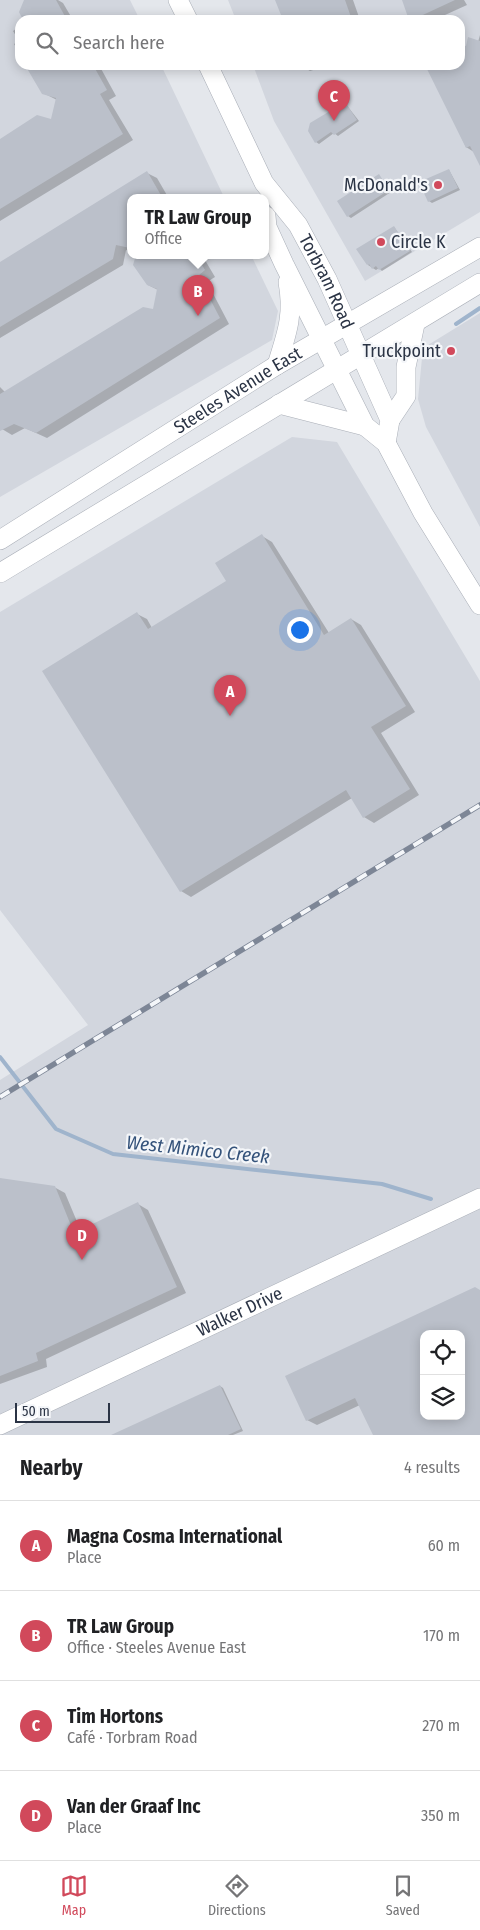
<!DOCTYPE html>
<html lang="en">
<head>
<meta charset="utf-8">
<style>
	body { margin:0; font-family:"Fira Sans Condensed",sans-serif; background:#f2f2f2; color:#202124 }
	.controls { position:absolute; right:15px; bottom:15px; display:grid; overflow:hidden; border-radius:10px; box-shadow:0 2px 12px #0003 }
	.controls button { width:45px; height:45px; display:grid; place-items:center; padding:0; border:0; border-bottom:1px solid #e0e0e0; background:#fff; color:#202124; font:25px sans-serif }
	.scale { position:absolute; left:15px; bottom:12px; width:95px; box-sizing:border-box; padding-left:5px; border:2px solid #2b3445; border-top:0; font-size:14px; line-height:18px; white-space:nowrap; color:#2b3445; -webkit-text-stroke:4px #f4f6f9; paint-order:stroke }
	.you { position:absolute; left:299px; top:629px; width:18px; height:18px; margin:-12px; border:4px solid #fff; border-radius:50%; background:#1a73e8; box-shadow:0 0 0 8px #1a73e833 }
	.badge { display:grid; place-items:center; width:32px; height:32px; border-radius:50%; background:#d1495b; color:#fff; font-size:16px; font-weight:700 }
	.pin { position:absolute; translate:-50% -41px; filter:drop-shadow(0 1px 2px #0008) }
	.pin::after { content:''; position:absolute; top:26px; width:18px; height:15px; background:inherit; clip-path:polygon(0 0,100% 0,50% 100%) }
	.popup { position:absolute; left:127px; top:194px; width:142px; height:65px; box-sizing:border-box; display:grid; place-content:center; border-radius:10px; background:#fff; filter:drop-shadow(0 1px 4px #0005); font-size:16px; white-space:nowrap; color:#757577 }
	.popup b { font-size:19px; color:#202124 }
	.popup::after { content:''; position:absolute; left:50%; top:100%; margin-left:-10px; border:10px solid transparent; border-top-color:#fff }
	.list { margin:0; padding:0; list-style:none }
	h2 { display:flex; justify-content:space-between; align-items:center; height:65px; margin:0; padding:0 20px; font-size:21px }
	h2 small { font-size:16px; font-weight:400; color:#757577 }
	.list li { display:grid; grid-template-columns:32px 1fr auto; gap:15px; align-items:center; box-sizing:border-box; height:90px; padding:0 20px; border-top:1px solid #e0e0e0 }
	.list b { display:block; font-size:19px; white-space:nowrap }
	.list p { margin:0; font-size:16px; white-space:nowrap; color:#757577 }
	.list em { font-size:16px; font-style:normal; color:#757577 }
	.icon { flex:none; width:28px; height:28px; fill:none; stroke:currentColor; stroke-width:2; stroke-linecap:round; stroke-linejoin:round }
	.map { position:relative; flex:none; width:480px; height:1435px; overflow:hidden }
	.search { position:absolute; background:#fff; box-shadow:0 2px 12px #0003; left:15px; right:15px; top:15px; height:55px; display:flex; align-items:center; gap:12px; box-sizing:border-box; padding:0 18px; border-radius:15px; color:#757577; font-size:19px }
	.sheet { height:425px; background:#fff }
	nav { display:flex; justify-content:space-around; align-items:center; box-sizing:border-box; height:70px; border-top:1px solid #e0e0e0; background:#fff; font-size:14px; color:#757577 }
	nav a { display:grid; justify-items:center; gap:2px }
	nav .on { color:#d1495b }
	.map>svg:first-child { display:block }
	.built { fill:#d2d6de; fill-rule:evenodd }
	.shadow { fill:#0003; fill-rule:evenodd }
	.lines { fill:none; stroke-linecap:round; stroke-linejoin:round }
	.stream { stroke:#9fb4cc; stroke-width:4 }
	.building { fill:#bbc0ca; fill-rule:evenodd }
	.secondary-casing { stroke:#a9aeb7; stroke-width:20 }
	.secondary { stroke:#fff; stroke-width:19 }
	.rail-casing { stroke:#7d8696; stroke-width:5.5 }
	.rail { stroke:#f4f6f9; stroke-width:4; stroke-dasharray:11; stroke-linecap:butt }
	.poi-dot { fill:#d1495b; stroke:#f4f6f9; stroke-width:2 }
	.labels { text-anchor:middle; stroke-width:4.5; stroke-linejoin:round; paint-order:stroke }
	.poi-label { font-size:18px; fill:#2b3445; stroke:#f4f6f9; text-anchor:end }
	.street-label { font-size:18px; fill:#2b3445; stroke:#f4f6f9 }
	.water-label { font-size:19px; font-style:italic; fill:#34527a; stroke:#f4f6f9 }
</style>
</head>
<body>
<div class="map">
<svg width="480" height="1435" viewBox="0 0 480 1435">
	<rect width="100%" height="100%" fill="#e4e7ec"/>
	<!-- built -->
	<path class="built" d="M0 0H130L140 20H20V65H161L224 197H130V255H251L278 311 272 340 0 497Z
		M228 0H480V212L365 281 274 121 253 65H460V20H236Z
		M480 313V527L426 427 418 399 422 358 428 345Z
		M292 437 337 442 480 681V1435H0V1080L88 1025 0 910V612ZM424 1334H461V1416H424Z"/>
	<!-- shadow -->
	<path class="shadow" d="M26 0H58L63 3 73 20H24Z
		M277 0H353L360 20H284Z
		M403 0H464L467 5 434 20H410Z
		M20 26V54L14 44 19 41 13 31Z
		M480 35V161L474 152 466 147 427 65H460V45L467 47 478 42Z
		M26 65H99L116 96 109 100 133 140 0 221V141L52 120 57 100 43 93Z
		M300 65H329L310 71Z
		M345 103 359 121 338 136 334 133 319 144 316 142Z
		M449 170 460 190 432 203 429 201Z
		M147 173 157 178 168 197H130V251L126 250 123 265 0 338V263Z
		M379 176 391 192 351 218 348 216Z
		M394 227 412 252 382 271 379 268 376 270 368 265Z
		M137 255H202L215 277 207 282 229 324 47 438 25 428 12 435 2 429 0 426V387L5 392 154 311 158 290 148 285 135 265Z
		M262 536 272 542 329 633 351 619 361 625 415 712 381 733 419 795 374 823 364 817 352 798 191 897 181 891 137 614 147 619 152 628 228 581Z
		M0 1182 54 1187 65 1193 81 1231 138 1204 148 1210 186 1293 46 1359 47 1367 0 1384Z
		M480 1291V1435H374L360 1405 317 1425 307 1420ZM424 1334H461V1416H424Z
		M220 1386 223 1388 243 1431 233 1435H114Z"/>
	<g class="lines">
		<!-- stream -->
		<path class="stream" d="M456 324 480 308
			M0 1057 56 1129 113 1154 382 1184 431 1199"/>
	</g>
	<!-- building -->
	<path class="building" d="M24 0H56L67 20H23L19 12Z
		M275 0H345L352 20H283Z
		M402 0H455L412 20H409Z
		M468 37 480 41V166L470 146 466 148 425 65H460V44L466 46Z
		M25 65H93L107 90 100 94 123 134 0 209V139L37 115 51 119 56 98 42 94Z
		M345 102 357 120 334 135 331 132 315 143 308 131 310 123Z
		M449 169 458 188 428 202 419 182Z
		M147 171 162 197H130V248L116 245 113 259 0 327V262Z
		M379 174 389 190 347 217 337 201Z
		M394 226 410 251 379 270 376 266 372 269 369 264 367 265 356 249Z
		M136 255H196L205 270 198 276 220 318 36 433 14 424 0 431V394L143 307 153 309 157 289 147 285 133 265Z
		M262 534 324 635 351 618 406 706 371 727 410 789 363 818 346 790 180 892 42 671 137 612 148 629 226 581 215 563Z
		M0 1178 55 1186 74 1233 138 1202 177 1287 36 1353 38 1361 0 1376Z
		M475 1287 480 1290V1435H373L355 1398 306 1421 285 1376ZM424 1334H461V1416H424Z
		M220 1385 241 1429 228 1435H111Z"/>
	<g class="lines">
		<!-- secondary casing -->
		<g class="secondary-casing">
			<g id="secondary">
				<path d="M178 0 188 20"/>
				<path id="s1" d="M208 65 264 183 298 225 327 279 390 420 386 443"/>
				<path d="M266 216 267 227 284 264 365 426 386 443 423 513 480 605"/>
				<path d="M277 365C287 333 294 315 288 282"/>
				<path d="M279 404 365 426"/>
				<path d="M390 420 406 396V367L415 324"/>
				<path id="s2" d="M0 540 277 365 480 247"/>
				<path d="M0 573 480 283"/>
				<path id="s3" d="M0 1425 480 1198"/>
			</g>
		</g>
		<!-- secondary -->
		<use href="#secondary" class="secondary"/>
		<!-- rail casing -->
		<g class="rail-casing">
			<path id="rail" d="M0 1097 480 805"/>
		</g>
		<!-- rail -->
		<use href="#rail" class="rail"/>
	</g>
	<!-- markers -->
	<g class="poi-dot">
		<circle cx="438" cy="185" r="5"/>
		<circle cx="381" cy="242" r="5"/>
		<circle cx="451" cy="351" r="5"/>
	</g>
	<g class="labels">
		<!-- poi labels -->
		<g class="poi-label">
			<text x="428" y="191">McDonald's</text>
			<text x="391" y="248" text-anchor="start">Circle K</text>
			<text x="441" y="357">Truckpoint</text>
		</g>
		<!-- street labels -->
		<g class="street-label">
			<text dy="6" stroke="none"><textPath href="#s1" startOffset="248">Torbram Road</textPath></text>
			<text dy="6" stroke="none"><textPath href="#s2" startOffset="281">Steeles Avenue East</textPath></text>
			<text dy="6" stroke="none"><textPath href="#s3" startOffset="265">Walker Drive</textPath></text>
		</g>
		<!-- water labels -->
		<g class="water-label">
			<text transform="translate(198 1149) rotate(6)" y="7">West Mimico Creek</text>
		</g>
	</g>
</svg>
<div class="controls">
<button><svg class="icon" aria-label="locate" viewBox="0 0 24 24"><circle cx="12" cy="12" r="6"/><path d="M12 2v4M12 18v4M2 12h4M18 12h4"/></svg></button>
<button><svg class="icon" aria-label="layers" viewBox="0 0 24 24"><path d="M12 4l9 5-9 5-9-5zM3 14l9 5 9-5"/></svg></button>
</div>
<div class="scale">50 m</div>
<div class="you"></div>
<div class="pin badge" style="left:230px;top:716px">A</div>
<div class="pin badge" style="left:198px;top:316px">B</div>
<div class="popup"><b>TR Law Group</b>Office</div>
<div class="pin badge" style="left:334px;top:121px">C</div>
<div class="pin badge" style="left:82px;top:1260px">D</div>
<div class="search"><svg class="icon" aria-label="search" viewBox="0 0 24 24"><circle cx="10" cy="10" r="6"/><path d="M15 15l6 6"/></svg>Search here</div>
</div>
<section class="sheet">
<h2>Nearby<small>4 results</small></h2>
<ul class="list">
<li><span class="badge">A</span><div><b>Magna Cosma International</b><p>Place</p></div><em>60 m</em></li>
<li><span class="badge">B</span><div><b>TR Law Group</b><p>Office · Steeles Avenue East</p></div><em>170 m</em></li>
<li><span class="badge">C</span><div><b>Tim Hortons</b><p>Café · Torbram Road</p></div><em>270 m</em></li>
<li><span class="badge">D</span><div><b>Van der Graaf Inc</b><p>Place</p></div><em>350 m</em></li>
</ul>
</section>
<nav>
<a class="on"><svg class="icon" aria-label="map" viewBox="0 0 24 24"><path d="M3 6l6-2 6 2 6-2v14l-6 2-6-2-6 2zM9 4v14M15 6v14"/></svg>Map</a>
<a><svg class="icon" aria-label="directions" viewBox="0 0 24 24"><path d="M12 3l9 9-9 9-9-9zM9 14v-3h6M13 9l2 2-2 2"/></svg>Directions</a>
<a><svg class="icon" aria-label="saved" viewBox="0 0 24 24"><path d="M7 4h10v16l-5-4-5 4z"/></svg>Saved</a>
</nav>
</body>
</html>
